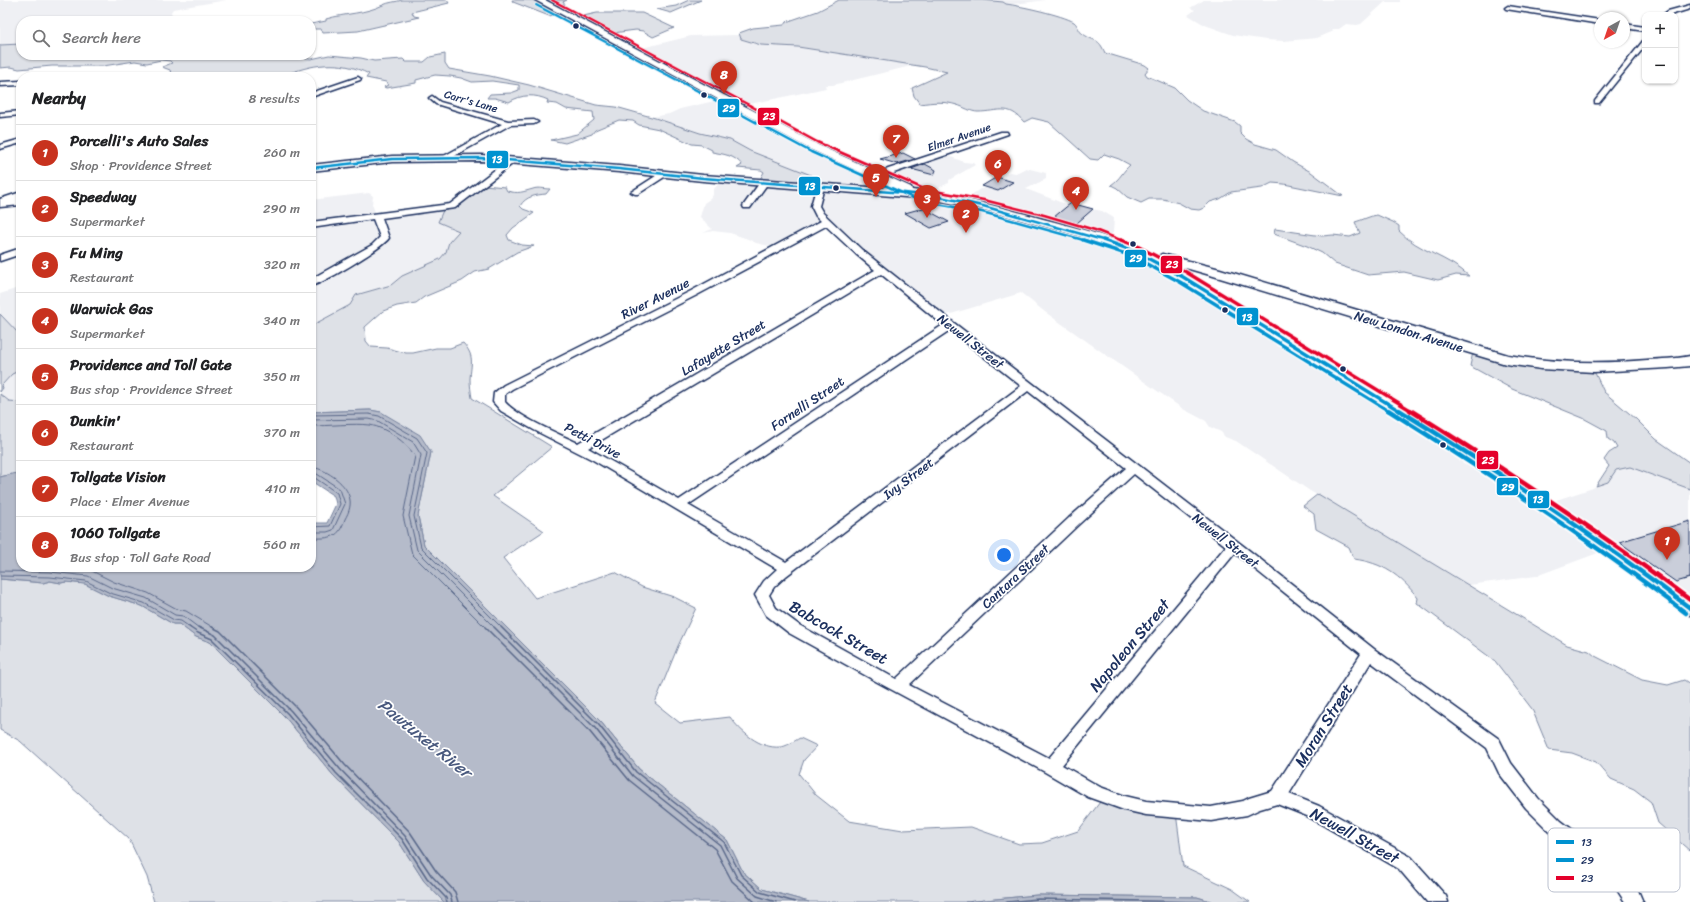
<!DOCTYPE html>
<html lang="en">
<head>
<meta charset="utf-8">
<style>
	body { margin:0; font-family:Sriracha,sans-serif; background:#f2f2f2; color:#202124 }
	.controls { position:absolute; right:12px; top:12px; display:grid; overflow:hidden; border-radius:8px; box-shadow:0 1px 3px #0004 }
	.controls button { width:36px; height:36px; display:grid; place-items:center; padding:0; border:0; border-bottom:1px solid #e0e0e0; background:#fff; color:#202124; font:20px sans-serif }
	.compass { position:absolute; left:1594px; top:12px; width:36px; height:36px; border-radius:50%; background:#fff; box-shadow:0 1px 3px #0004; rotate:220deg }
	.you { position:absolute; left:1004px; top:555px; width:14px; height:14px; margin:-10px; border:3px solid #fff; border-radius:50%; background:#1a73e8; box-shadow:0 0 0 6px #1a73e833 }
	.badge { display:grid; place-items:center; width:26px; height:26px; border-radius:50%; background:#c8321e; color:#fff; font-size:13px; font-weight:700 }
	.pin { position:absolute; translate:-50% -33px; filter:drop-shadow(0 1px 2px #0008) }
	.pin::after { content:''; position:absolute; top:21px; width:14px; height:12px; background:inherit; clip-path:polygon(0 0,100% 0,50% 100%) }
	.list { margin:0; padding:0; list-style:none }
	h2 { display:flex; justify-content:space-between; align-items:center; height:52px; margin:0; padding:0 16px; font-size:17px }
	h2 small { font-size:13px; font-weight:400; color:#757577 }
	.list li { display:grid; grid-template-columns:26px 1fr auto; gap:12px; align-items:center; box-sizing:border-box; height:56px; padding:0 16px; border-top:1px solid #e0e0e0 }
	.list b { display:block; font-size:15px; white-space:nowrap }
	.list p { margin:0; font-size:13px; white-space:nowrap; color:#757577 }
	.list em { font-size:13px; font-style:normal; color:#757577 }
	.icon { flex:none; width:22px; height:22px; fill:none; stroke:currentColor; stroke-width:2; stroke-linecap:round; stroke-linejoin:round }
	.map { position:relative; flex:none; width:1690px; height:902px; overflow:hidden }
	.search { position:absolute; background:#fff; box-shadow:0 1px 3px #0004; left:16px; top:16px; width:300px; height:44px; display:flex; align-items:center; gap:10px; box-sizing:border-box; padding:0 14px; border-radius:16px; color:#757577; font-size:15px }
	.panel { position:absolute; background:#fff; box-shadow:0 1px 3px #0004; left:16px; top:72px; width:300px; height:500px; border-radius:16px }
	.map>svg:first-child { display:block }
	.built { fill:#eff0f4 }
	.green { fill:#dee1e7; stroke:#7c88a2 }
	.water { fill:#b5bbca; stroke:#77839f }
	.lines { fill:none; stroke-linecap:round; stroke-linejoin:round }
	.shore-far1 { stroke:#596789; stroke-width:1 }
	.shore { stroke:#596789; stroke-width:1.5 }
	.building { fill:#caceda; stroke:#1b2f5e }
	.street-casing { stroke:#1b2f5e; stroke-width:3 }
	.secondary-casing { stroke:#1b2f5e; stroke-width:3 }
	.street { fill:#fff; fill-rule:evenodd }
	.secondary { fill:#fff; fill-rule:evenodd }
	.bus-1-far2-casing { stroke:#fff; stroke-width:4.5 }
	.bus-1-far1-casing { stroke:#fff; stroke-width:6 }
	.bus-1-casing { stroke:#fff; stroke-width:8 }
	.bus-2-far3-casing { stroke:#fff; stroke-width:3.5 }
	.bus-2-far2-casing { stroke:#fff; stroke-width:4.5 }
	.bus-2-far1-casing { stroke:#fff; stroke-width:6 }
	.bus-2-casing { stroke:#fff; stroke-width:8 }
	.bus-3-far3-casing { stroke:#fff; stroke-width:3.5 }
	.bus-3-far2-casing { stroke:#fff; stroke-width:4.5 }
	.bus-3-far1-casing { stroke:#fff; stroke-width:6 }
	.bus-3-casing { stroke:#fff; stroke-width:8 }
	.bus-1-far2 { stroke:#0092d0; stroke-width:2.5 }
	.bus-1-far1 { stroke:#0092d0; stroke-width:3.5 }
	.bus-1 { stroke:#0092d0; stroke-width:4.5 }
	.bus-2-far3 { stroke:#0092d0; stroke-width:2 }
	.bus-2-far2 { stroke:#0092d0; stroke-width:2.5 }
	.bus-2-far1 { stroke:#0092d0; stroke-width:3.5 }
	.bus-2 { stroke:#0092d0; stroke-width:4.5 }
	.bus-3-far3 { stroke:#e4002b; stroke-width:2 }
	.bus-3-far2 { stroke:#e4002b; stroke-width:2.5 }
	.bus-3-far1 { stroke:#e4002b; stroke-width:3.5 }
	.bus-3 { stroke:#e4002b; stroke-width:4.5 }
	.bus-dot { fill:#1b2f5e; stroke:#fff; stroke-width:1.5 }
	.labels { text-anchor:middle; stroke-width:3.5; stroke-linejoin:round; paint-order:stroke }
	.far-street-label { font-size:11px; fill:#1b2f5e; stroke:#fff }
	.street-label { font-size:13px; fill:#1b2f5e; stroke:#fff }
	.near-street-label { font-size:16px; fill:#1b2f5e; stroke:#fff }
	.near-water-label { font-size:17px; font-style:italic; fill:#49597e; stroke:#fff }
	.key { fill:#fff; stroke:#bbc1cf; stroke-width:1 }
	.key-label { font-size:11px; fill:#1b2f5e }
	.line-badge { stroke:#fff; stroke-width:1.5 }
	.badge-label { font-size:11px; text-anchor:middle; font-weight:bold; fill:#fff }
</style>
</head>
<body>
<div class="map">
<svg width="1690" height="902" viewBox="0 0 1690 902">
	<rect width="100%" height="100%" fill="#fff"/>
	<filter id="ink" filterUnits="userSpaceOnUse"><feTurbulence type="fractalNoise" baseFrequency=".025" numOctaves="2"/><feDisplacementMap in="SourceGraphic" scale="8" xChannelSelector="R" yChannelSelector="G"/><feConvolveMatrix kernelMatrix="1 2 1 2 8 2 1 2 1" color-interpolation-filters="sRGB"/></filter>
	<g filter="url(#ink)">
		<!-- built -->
		<path class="built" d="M0 0H227L173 9 171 12 174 20 176 21H21V44L0 45Z
			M982 0H1046L1008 5 1003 2Z
			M1204 0H1400V2H1385L1361 24 1357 25 1346 24 1339 29H1329L1334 31 1317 38 1284 41 1266 40 1233 35 1205 25 1188 15 1195 10 1190 8Z
			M739 35 741 39 761 45 798 47 915 65 833 85H825L826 88 740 106 876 174 946 155 964 162 973 163 975 165 949 180V183L940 187 933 195 962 201 980 189 995 187 999 178 1009 172 1016 173 1026 168 1046 173V179L1026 189 1065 204 1102 211 1114 218 1113 233 1103 240 1133 250 1544 504 1593 488 1616 470 1630 467 1690 489V608L1606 550 1536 576 1469 585 1310 491 1236 441 1225 437 1221 432 1210 427 1206 421 1183 409 1045 312 1021 293 941 317 827 224 774 247 756 243 748 239 730 233 713 231 703 233 712 229 700 217 704 203 710 199 713 195V190L723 179 758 181 811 175 750 151 730 140 700 133 652 117 669 114 680 109 723 99 634 50 691 36Z
			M369 193 373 196 372 204 377 217 444 208 438 222 460 231 449 242 446 252 440 259 402 276 391 285 356 295 350 305 311 326V200Z
			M21 287V336L0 314V294Z
			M21 370V402L9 401 0 394 3 388 2 386 12 374Z"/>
		<!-- green -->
		<path class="green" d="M402 0H447L449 3 412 12 414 16 419 17 358 31 323 33 321 29H311V24L326 21V19C346 13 365 14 383 5 389 2 396 2 402 0Z
			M512 0H567L563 2 565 5 553 6 565 13 549 16 513 2Z
			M689 0H701L671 13 657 9 676 6Z
			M839 0H982L1003 2 1006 4C1021 6 1062 15 1074 22 1078 25 1079 32 1083 34 1096 43 1098 37 1105 53L1145 65 1149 68 1145 73 1147 76 1175 88 1187 100 1203 111 1235 122 1240 126V133L1246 139 1255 144 1276 150 1293 162 1311 172 1343 196 1284 184 1272 183 1262 188 1231 192 1220 199 1210 202 1204 208 1199 210 1190 209 1179 203 1163 199H1149L1141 203 1127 197 1117 188 1111 185C1121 178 1122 172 1130 165L1119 159 1104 154 1098 160 1090 159 1049 122 1032 118 1024 122C1008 103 998 112 978 112 971 112 964 107 957 105 944 101 933 102 920 104L914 96 912 88 947 72 925 67 798 47 761 45 741 39 739 33 753 28 784 25 786 22 818 11Z
			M597 13H642L674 28 653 37 643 31 636 30 605 34 574 18Z
			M21 44V55H253L311 59 329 55 361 58 374 61 403 59 406 62H424L430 57 445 54V63L449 69 490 76 529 85 596 105 616 107 655 118 700 133 730 140 750 151 811 175 807 185 759 181 764 172 761 170 737 168 742 165C735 155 722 154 712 152V150L702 145 692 144 659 129 639 125 633 121 619 120 595 130 592 134 565 143 551 140 577 134 594 120 593 112 566 109 557 104 547 103 548 100C535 94 522 94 509 102L495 98H487L490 94 511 93 519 90V85L492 81 472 82 461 78 450 76 435 75 416 80V83L386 88 384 87 388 85 386 82 366 78 369 74C339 59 312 64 282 76L283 77H164L171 73 170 70 162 67 172 63 170 61 161 60 147 63 135 61 103 66H52L19 69 11 67 0 68V45Z
			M484 185 505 187 507 191C519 194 522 192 533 189 538 187 545 189 550 189L546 194C536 195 526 196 520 206L523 209 534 213 513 228 507 235 509 240 522 245 534 246 517 252 489 269 475 272 462 281 424 297 416 303 397 306 383 311 365 327 366 341 371 347 387 348 406 353H413L436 348H450L463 343C475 356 471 363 470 379 470 385 471 392 472 398L552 447 493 496 544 531 503 558 535 598 615 572 642 587 674 597 696 608 678 646 655 703 680 723 730 717C740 731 760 749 780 747 786 747 794 741 800 738L817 746 804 760 799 774 816 795 849 821 903 830 971 827 1019 844 1042 843 1078 831 1103 798 1176 813 1183 866 1232 889 1250 902H1214L1197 897 1037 895 965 902H809L762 889 743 872 727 840 639 769 601 722 424 545 418 516 431 452 381 412 370 410 311 412V326L350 305 356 295 391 285 402 276 440 259 446 252 449 242 459 231 438 222 444 208Z
			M1377 215 1393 222 1399 226V231C1418 251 1449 257 1469 276L1456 275 1438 280 1404 272 1368 275 1335 264 1322 253 1307 246 1274 234 1275 229 1322 236 1333 235 1350 237 1360 233 1355 222C1363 220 1369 216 1377 215Z
			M0 314 21 336V370L12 374 2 385 3 388 0 392Z
			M1473 352 1566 370 1595 373 1604 392 1636 419 1656 439 1690 463V489L1630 467 1616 470 1608 482 1596 486 1609 466 1604 460 1609 453 1617 448 1614 443 1608 439 1607 431 1583 418 1512 389 1470 366Z
			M0 394 9 401 21 402V472L0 477Z
			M1318 494 1567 645 1589 651 1595 656 1642 680 1668 685 1684 680 1690 684V851L1658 823 1651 802 1634 789 1611 779 1596 762 1572 753 1549 750 1532 709 1495 661 1417 603 1418 598C1400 575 1383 563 1354 559L1349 547 1316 529 1314 514 1303 506Z
			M0 579 43 583 50 581 61 583 66 582 85 584 109 596 142 606 173 624H179L196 637 210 642 285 717 333 775 399 842 424 881 444 902H154L147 877 129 839 20 741 0 730Z"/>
		<!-- water -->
		<path class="water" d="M370 410 381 412 420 435 431 452 418 516 424 545 601 722 639 769 727 840 743 872 762 889 809 902H444L424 881 399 842 333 775 285 717 210 642 196 637 179 624H173L142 606 109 596 85 584 66 582 61 583 50 581 43 583 0 579V477L21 472V567H311V523H327L336 504 334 496 311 481V412Z
			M1037 895 1197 897 1214 902H965Z"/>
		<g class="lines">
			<!-- shore-far1 -->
			<path class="shore-far1" d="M311 415 369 414 379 416 417 438 427 453 414 516 421 547 502 628
				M311 420 369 419 378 421 413 442 421 455 409 516 417 550 495 628
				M311 426C327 426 355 423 370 425 387 428 406 442 415 456L403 516 412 554 486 628
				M311 467C324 468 345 482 349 496 352 504 349 512 345 519 343 525 340 532 335 535 328 539 319 538 311 538
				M311 473 317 474 340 489 345 504 333 530 327 532H311
				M311 478H315L337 493 340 504 330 526 311 527
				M70 567 90 570 114 582 148 593 177 609 186 611 214 628
				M0 571 50 572 88 576 112 588 146 598 175 615 183 616 199 628
				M0 576 50 577 86 581 110 593 144 603 174 620 181 621 191 628"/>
			<!-- shore -->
			<path class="shore" d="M189 627 198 633 212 639 288 714 336 773 402 839 427 878 446 898 447 902
				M198 627 215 635 291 711 340 769 405 836 431 875 450 895 452 902
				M212 627 220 631 296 707 345 765 410 832 436 871 455 892 458 902
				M485 627 590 732 629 780 715 849 732 881 755 902
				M494 627 595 728 633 776 720 845 737 878 757 896 776 902
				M501 627 598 724 636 772 724 842 741 875 760 892 795 902
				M1007 902 1038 899 1200 902"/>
		</g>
		<!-- building -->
		<path class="building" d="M903 153 915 159 897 164 880 159Z
			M925 164 936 170 934 175 911 169Z
			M997 177 1013 182 998 191 982 186Z
			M1071 203 1093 209 1077 223 1054 217Z
			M923 208 949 222 931 228 905 213Z
			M1690 521V578L1676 582 1619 542Z"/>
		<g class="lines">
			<!-- street casing -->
			<g class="street-casing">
				<path id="street" d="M1690 5V9L1670 15H1663L1668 11Z
					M1508 6 1600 20V24L1506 9 1505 8Z
					M1624 24 1645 27V31L1624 28Z
					M1645 40V46L1599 103H1595V101L1643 41Z
					M358 77 361 79 360 80 311 97V93Z
					M21 81V85L0 86V82Z
					M432 96 440 102 508 121 534 120 538 122 534 124 510 125 447 160 443 158 444 156 502 124 436 104 429 98Z
					M21 111V115L0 117V113Z
					M1001 132H1007L1008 134 879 178H876L872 176 873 174Z
					M21 139V143L0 149V145Z
					M509 159H515L516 161 455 208 382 218 389 238C381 249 324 283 311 286V279L372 245 380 237 373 219 311 228V222L450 204Z
					M662 172H668L669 174 638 194H635L631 192Z
					M761 181H764L768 183 750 208H744L743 206Z
					M817 185H820L824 187 819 206 823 213 862 250 954 323 1246 548 1374 649 1499 739 1511 763 1538 798 1561 821 1622 867 1637 888 1643 902H1625L1610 879 1549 831 1526 808 1499 773 1487 748 1371 662 1289 794 1319 806 1411 857 1446 896 1448 902H1427L1399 869 1307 816 1277 804 1260 809 1247 815 1211 821 1146 815 1124 810 1088 797 1045 772 881 684 789 633 766 615 755 595 764 581 777 569 593 460 534 430 501 411 493 402 494 393 504 385 691 291 821 221 816 216 811 206ZM826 226 856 254 875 270 578 443C559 434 518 417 505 402V394L512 389 697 295ZM881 274 943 325 679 500 588 448ZM950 330 1021 386 786 562 688 505ZM1028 391 1126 468 1069 518 896 679 799 625 776 608 769 595 774 587 786 576ZM1134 474 1226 546 1049 758 909 685 1079 524ZM1235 553 1361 654 1272 791 1249 798 1243 801 1211 807 1146 801 1125 796 1100 787 1062 765Z
					M21 192V198L0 205V199Z
					M21 248V254L0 261V255Z"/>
			</g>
			<!-- secondary casing -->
			<g class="secondary-casing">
				<path id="secondary" d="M535 0H545L818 145 911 187 912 190C957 195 1000 207 1043 219 1082 229 1120 239 1156 257L1162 254 1220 269 1508 355C1554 363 1600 364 1647 360 1661 359 1676 359 1690 356V366L1668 368 1594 372 1541 369 1506 364 1210 275 1168 263 1188 274C1357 378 1531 478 1690 598V615L1683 613 1624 568 1524 498 1415 427 1178 280 1129 254 1089 239 981 209 940 201 905 197 703 181 619 172 481 161 392 162 311 171V165L392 156 481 155 619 166 703 175 897 189 810 149Z
					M21 197V205L0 207V199Z"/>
			</g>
			<!-- street -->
			<use href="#street" class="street"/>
			<!-- secondary -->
			<use href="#secondary" class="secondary"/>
			<!-- bus-1-far2 casing -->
			<g class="bus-1-far2-casing">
				<path id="bus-1-far2" d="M311 168 392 159 481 158 619 169 703 178 905 193 940 197 983 206 1106 241"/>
			</g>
			<!-- bus-1-far1 casing -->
			<g class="bus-1-far1-casing">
				<path id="bus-1-far1" d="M1103 240 1134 251 1183 277 1400 411"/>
			</g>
			<!-- bus-1 casing -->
			<g class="bus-1-casing">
				<path id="bus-1" d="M1399 410C1499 472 1597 537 1690 608"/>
			</g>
			<!-- bus-2-far3 casing -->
			<g class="bus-2-far3-casing">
				<path id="bus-2-far3" d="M536 5 726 106"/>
			</g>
			<!-- bus-2-far2 casing -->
			<g class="bus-2-far2-casing">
				<path id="bus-2-far2" d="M724 105 811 152 920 201 982 212 1087 241"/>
			</g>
			<!-- bus-2-far1 casing -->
			<g class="bus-2-far1-casing">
				<path id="bus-2-far1" d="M1083 240 1132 256 1180 282 1389 411"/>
			</g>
			<!-- bus-2 casing -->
			<g class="bus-2-casing">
				<path id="bus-2" d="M1388 410C1490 474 1590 540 1686 613"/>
			</g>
			<!-- bus-3-far3 casing -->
			<g class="bus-3-far3-casing">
				<path id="bus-3-far3" d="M552 0 751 106"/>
			</g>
			<!-- bus-3-far2 casing -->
			<g class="bus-3-far2-casing">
				<path id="bus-3-far2" d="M749 105 817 142 924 189 984 200 1044 215 1095 230 1123 241"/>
			</g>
			<!-- bus-3-far1 casing -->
			<g class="bus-3-far1-casing">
				<path id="bus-3-far1" d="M1121 240 1137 246 1186 272 1412 411"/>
			</g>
			<!-- bus-3 casing -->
			<g class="bus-3-casing">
				<path id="bus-3" d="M1410 410C1506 470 1600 532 1690 600"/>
			</g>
			<!-- bus-1-far2 -->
			<use href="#bus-1-far2" class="bus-1-far2"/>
			<!-- bus-1-far1 -->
			<use href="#bus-1-far1" class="bus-1-far1"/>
			<!-- bus-1 -->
			<use href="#bus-1" class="bus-1"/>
			<!-- bus-2-far3 -->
			<use href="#bus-2-far3" class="bus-2-far3"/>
			<!-- bus-2-far2 -->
			<use href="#bus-2-far2" class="bus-2-far2"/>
			<!-- bus-2-far1 -->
			<use href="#bus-2-far1" class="bus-2-far1"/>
			<!-- bus-2 -->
			<use href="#bus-2" class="bus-2"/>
			<!-- bus-3-far3 -->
			<use href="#bus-3-far3" class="bus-3-far3"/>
			<!-- bus-3-far2 -->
			<use href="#bus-3-far2" class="bus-3-far2"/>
			<!-- bus-3-far1 -->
			<use href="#bus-3-far1" class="bus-3-far1"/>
			<!-- bus-3 -->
			<use href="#bus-3" class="bus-3"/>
		</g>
	</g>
	<!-- markers -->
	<g class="bus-dot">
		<circle cx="576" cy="26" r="3.5"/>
		<circle cx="704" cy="95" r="3.5"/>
		<circle cx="836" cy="188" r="3.5"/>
		<circle cx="1133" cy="244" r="3.5"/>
		<circle cx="1225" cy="310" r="3.5"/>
		<circle cx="1343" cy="369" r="3.5"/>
		<circle cx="1443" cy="445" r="3.5"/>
	</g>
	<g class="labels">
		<!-- far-street labels -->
		<g class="far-street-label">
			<text transform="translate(471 101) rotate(16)" y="4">Carr's Lane</text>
			<text transform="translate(959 137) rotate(-19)" y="4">Elmer Avenue</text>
		</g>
		<!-- street labels -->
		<g class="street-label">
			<text transform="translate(655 298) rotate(-27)" y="5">River Avenue</text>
			<text transform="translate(1409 331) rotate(17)" y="5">New London Avenue</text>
			<text transform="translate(971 341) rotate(38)" y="5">Newell Street</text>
			<text transform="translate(723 347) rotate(-31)" y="5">Lafayette Street</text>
			<text transform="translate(807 403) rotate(-34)" y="5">Fornelli Street</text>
			<text transform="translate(593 440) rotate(28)" y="5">Petti Drive</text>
			<text transform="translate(908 478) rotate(-37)" y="5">Ivy Street</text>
			<text transform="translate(1226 540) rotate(38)" y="5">Newell Street</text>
			<text transform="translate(1015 576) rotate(-43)" y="5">Cantara Street</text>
		</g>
		<!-- near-street labels -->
		<g class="near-street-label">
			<text transform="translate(839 632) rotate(30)" y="6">Babcock Street</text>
			<text transform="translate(1129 645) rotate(-50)" y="6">Napoleon Street</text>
			<text transform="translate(1323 725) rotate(-58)" y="6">Moran Street</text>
			<text transform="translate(1355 835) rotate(29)" y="6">Newell Street</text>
		</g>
		<!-- near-water labels -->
		<g class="near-water-label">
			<text transform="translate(425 738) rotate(39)" y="6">Pawtuxet River</text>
		</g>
	</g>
	<!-- legend -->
	<rect x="1548" y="828" width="132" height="64" rx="6" class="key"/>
	<rect x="1556" y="840" width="18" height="4" fill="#0092d0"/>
	<rect x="1556" y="858" width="18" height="4" fill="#0092d0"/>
	<rect x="1556" y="876" width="18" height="4" fill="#e4002b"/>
	<g class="key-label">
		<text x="1581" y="846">13</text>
		<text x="1581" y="864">29</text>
		<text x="1581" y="882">23</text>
	</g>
	<g class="line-badge">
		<rect x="717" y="98" width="23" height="20" rx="4" fill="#0092d0"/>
		<rect x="757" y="107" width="23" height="19" rx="4" fill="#e4002b"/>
		<rect x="486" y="150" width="23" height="19" rx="4" fill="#0092d0"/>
		<rect x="798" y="176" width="23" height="20" rx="4" fill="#0092d0"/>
		<rect x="1124" y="249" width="23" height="19" rx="4" fill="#0092d0"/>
		<rect x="1160" y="255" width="23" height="19" rx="4" fill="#e4002b"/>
		<rect x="1236" y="307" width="23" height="19" rx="4" fill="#0092d0"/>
		<rect x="1476" y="450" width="23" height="20" rx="4" fill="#e4002b"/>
		<rect x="1496" y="477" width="23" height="19" rx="4" fill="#0092d0"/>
		<rect x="1527" y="490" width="23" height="19" rx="4" fill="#0092d0"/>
	</g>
	<g class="badge-label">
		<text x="729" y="112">29</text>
		<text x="769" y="120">23</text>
		<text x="497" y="163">13</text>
		<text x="810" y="190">13</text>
		<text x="1136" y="262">29</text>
		<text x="1172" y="268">23</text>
		<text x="1247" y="321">13</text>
		<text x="1488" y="464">23</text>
		<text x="1508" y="491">29</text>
		<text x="1538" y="503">13</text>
	</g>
</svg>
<div class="controls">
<button>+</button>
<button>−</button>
</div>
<svg class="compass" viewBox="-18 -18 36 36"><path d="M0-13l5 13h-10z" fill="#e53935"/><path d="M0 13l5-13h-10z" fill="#757577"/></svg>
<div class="you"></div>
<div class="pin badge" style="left:1667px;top:560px">1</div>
<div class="pin badge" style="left:966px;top:233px">2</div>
<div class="pin badge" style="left:927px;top:218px">3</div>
<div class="pin badge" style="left:1076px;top:210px">4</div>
<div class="pin badge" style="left:876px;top:197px">5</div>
<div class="pin badge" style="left:998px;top:183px">6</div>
<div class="pin badge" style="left:896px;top:158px">7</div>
<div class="pin badge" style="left:724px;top:94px">8</div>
<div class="search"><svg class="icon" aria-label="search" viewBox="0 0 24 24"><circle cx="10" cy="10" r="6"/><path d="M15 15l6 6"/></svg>Search here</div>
<section class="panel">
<h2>Nearby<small>8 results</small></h2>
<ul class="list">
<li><span class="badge">1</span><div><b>Porcelli's Auto Sales</b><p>Shop · Providence Street</p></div><em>260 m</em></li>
<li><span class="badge">2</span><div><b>Speedway</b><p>Supermarket</p></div><em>290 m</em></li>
<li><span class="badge">3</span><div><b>Fu Ming</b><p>Restaurant</p></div><em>320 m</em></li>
<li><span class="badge">4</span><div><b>Warwick Gas</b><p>Supermarket</p></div><em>340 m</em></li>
<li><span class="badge">5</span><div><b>Providence and Toll Gate</b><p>Bus stop · Providence Street</p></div><em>350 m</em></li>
<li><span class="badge">6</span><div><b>Dunkin'</b><p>Restaurant</p></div><em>370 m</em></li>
<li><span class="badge">7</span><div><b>Tollgate Vision</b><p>Place · Elmer Avenue</p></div><em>410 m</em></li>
<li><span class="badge">8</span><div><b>1060 Tollgate</b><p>Bus stop · Toll Gate Road</p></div><em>560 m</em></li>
</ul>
</section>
</div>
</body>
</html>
